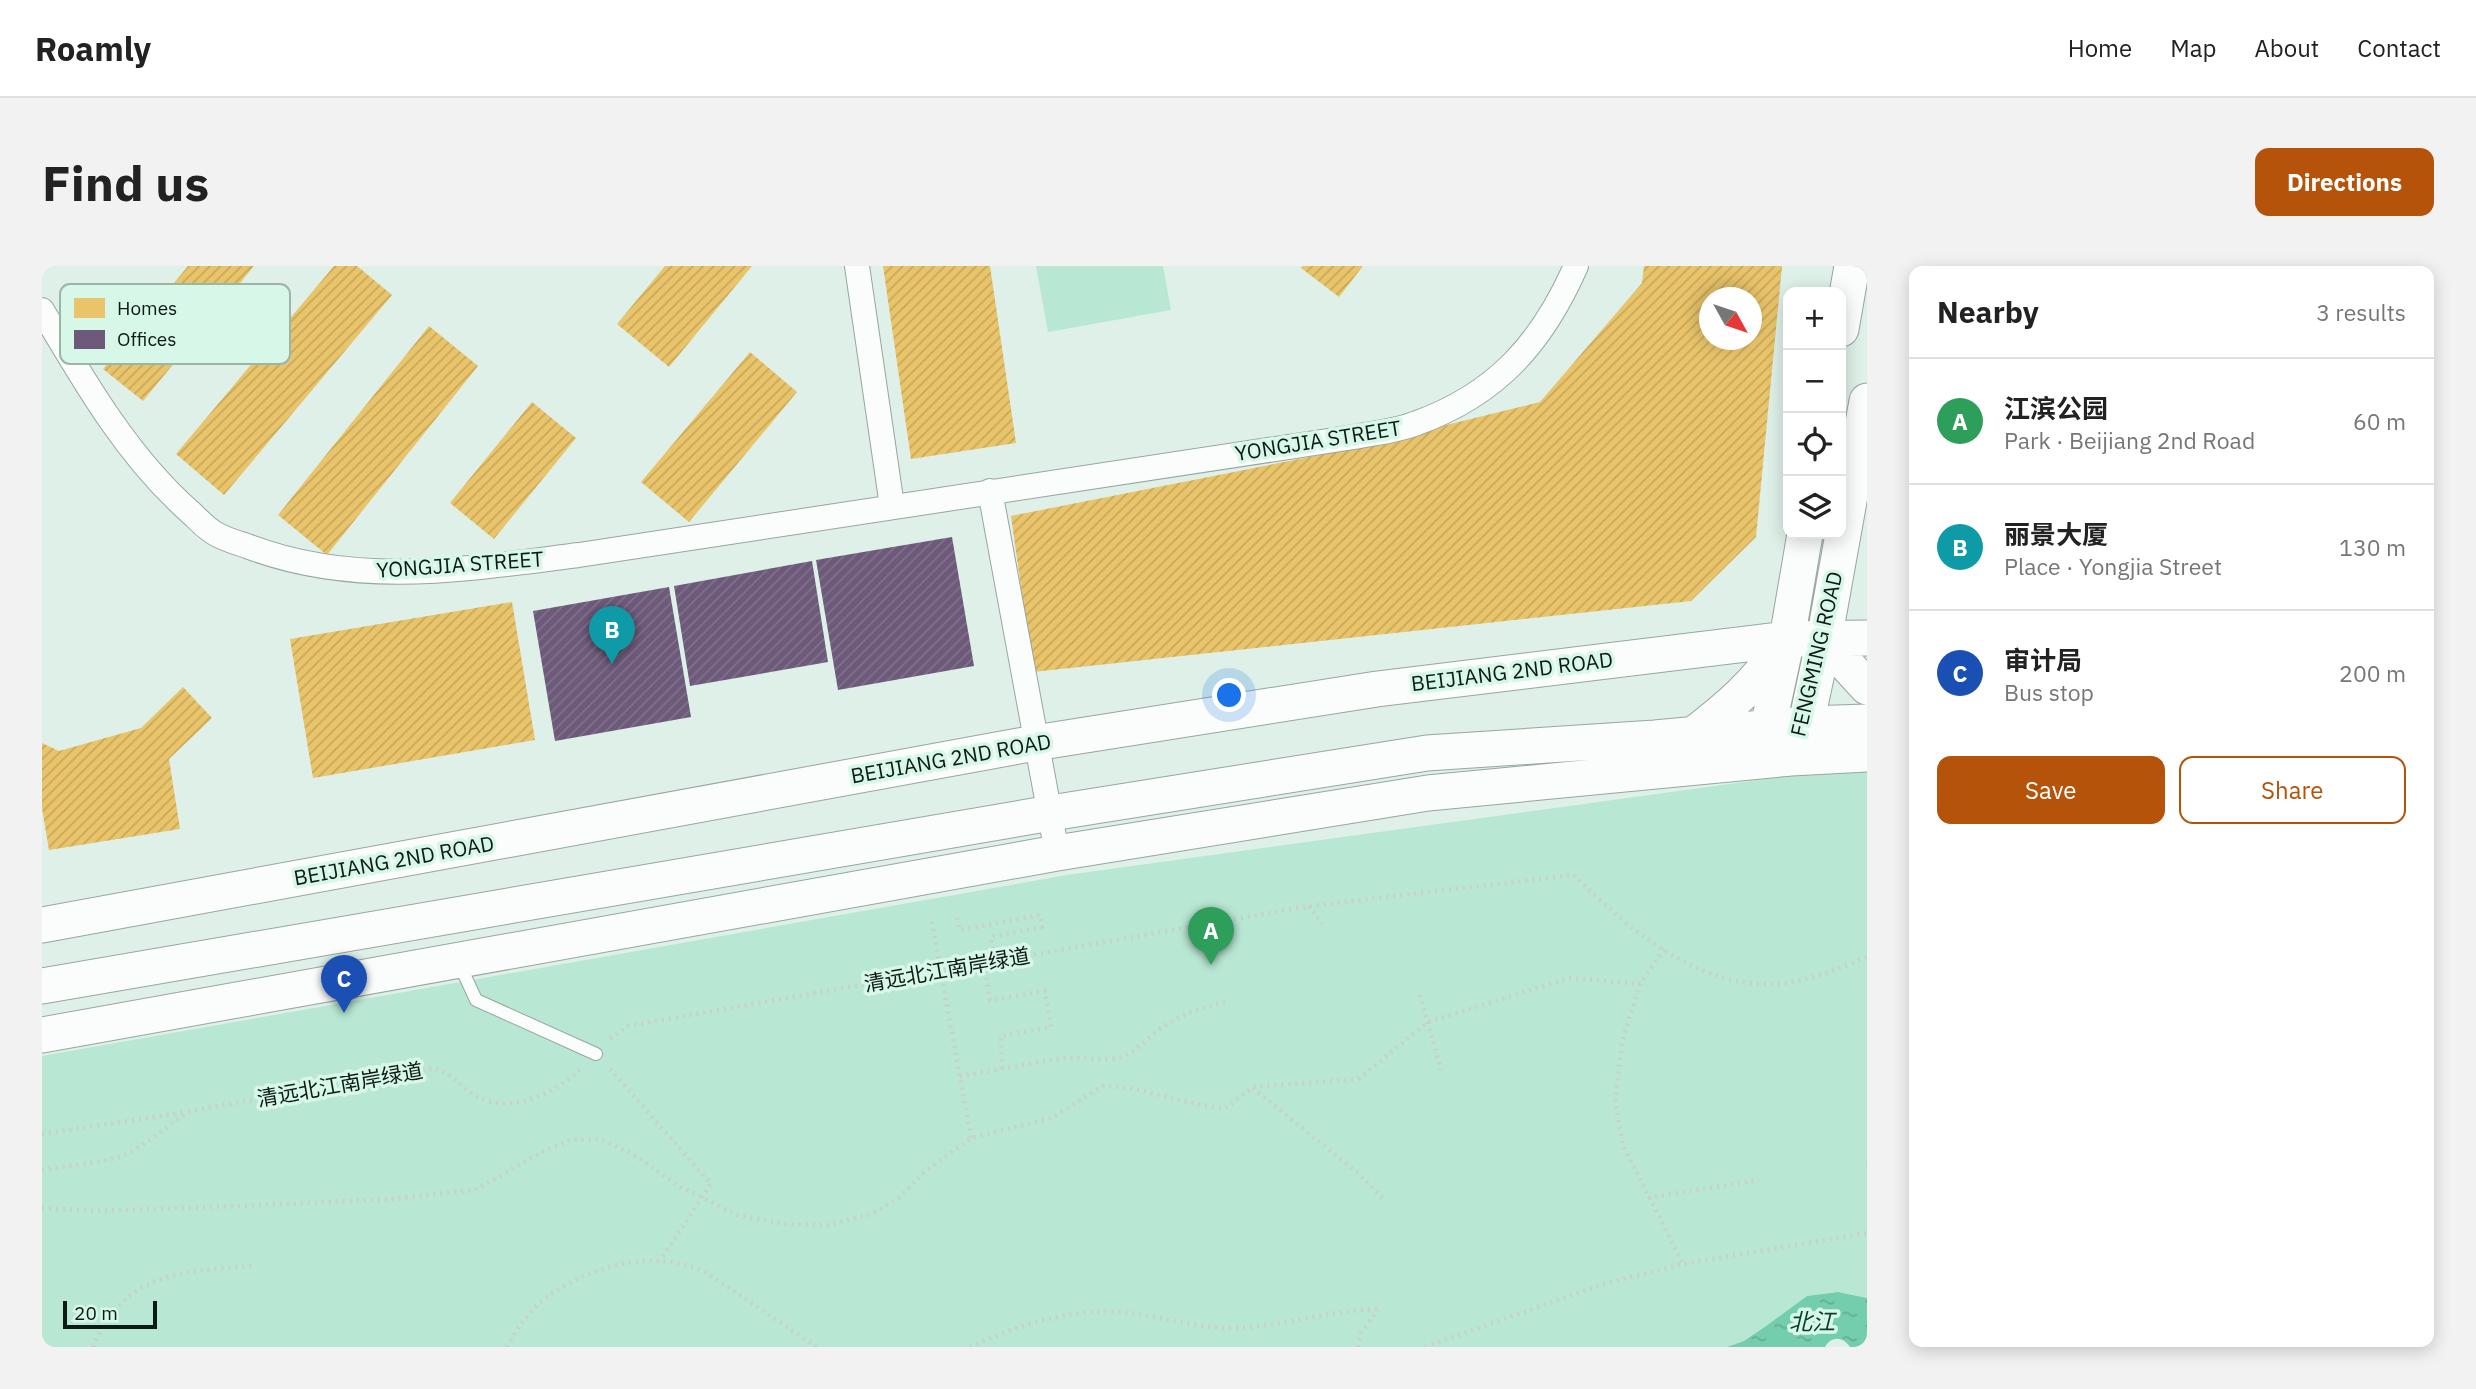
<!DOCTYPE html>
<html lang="en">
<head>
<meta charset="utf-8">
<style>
	body { margin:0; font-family:"IBM Plex Sans","Noto Sans SC",sans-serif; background:#f2f2f2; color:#222 }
	.controls { position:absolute; right:21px; top:21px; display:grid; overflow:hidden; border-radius:14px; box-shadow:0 4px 18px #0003 }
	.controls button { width:63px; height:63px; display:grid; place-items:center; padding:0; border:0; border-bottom:2px solid #e0e0e0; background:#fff; color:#222; font:35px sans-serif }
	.compass { position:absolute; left:1657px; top:21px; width:63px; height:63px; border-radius:50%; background:#fff; box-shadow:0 4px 18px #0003; rotate:130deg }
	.scale { position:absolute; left:21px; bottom:18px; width:94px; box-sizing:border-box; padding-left:7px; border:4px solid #0e1a15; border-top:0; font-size:19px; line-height:24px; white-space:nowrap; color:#0e1a15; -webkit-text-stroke:5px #d7f7e8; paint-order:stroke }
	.you { position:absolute; left:1188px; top:430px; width:24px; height:24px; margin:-18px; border:5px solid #fff; border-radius:50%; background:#1a73e8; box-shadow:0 0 0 10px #1a73e833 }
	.badge { display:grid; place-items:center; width:46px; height:46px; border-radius:50%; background:#b45309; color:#fff; font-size:23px; font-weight:700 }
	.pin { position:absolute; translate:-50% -58px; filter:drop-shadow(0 2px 4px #0008) }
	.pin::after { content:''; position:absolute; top:37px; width:24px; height:21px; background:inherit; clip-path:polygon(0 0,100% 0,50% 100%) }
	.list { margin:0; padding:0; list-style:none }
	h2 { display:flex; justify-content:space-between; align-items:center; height:91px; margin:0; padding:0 28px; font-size:30px }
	h2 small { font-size:23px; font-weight:400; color:#767676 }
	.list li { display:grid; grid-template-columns:46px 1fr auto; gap:21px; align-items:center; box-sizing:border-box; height:126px; padding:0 28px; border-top:2px solid #e0e0e0 }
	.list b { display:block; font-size:26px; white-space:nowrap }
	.list p { margin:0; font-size:23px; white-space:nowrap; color:#767676 }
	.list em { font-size:23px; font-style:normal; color:#767676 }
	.actions { display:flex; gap:14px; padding:21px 28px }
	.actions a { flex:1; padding:16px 0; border:2px solid #b45309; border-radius:14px; text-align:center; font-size:24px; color:#b45309 }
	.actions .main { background:#b45309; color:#fff }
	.icon { flex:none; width:38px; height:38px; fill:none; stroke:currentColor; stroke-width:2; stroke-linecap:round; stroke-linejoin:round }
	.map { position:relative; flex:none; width:1825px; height:1081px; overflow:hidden; border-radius:14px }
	header { display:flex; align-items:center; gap:42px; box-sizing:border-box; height:98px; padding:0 35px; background:#fff; border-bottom:2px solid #e0e0e0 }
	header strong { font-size:33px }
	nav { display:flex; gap:38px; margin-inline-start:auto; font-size:24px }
	.intro { display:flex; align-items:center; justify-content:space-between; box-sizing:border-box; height:168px; padding:0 42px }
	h1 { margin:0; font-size:49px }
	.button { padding:18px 32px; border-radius:14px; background:#b45309; color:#fff; font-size:24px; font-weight:700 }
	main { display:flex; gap:42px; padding:0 42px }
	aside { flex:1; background:#fff; border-radius:14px; box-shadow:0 4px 18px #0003 }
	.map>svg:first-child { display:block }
	.green { fill:#b8e7d3 }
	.water { fill:url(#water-ripples) }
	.homes { fill:url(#homes-hatch); fill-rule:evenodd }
	.offices { fill:url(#offices-hatch) }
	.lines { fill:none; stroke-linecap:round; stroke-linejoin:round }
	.lane-casing { stroke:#98a6a0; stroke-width:14 }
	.street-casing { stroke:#98a6a0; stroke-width:26 }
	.secondary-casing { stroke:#98a6a0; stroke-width:37 }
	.path { stroke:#cacfcd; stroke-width:4.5; stroke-dasharray:2 5; stroke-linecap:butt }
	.lane { stroke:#fafdfb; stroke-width:12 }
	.street { stroke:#fafdfb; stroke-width:24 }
	.secondary { stroke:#fafdfb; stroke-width:35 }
	.labels { text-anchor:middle; stroke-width:7; stroke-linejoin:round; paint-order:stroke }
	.street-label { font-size:21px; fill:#0e1a15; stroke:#d7f7e8 }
	.water-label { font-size:23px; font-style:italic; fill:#093e2d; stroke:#d7f7e8 }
	.key { fill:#d7f7e8; stroke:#9bb5a9; stroke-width:2 }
	.key-label { font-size:19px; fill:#0e1a15 }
</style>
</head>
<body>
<header>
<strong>Roamly</strong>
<nav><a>Home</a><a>Map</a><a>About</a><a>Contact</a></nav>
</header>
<div class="intro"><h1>Find us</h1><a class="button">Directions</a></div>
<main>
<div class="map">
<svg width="1825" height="1081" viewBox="0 0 1825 1081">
	<defs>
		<pattern id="water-ripples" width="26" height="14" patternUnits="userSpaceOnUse" patternTransform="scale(1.75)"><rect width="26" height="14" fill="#74cdac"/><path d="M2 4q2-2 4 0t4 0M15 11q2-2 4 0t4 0" fill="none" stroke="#63af93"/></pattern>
		<pattern id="homes-hatch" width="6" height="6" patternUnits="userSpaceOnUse" patternTransform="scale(1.75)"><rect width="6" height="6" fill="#e9c46a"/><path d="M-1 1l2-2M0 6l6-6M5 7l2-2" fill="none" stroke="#c7a85b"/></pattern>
		<pattern id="offices-hatch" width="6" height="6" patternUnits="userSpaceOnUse" patternTransform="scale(1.75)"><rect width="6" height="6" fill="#6d597a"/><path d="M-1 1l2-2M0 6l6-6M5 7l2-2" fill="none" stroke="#80718a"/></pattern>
	</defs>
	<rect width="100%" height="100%" fill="#def0e7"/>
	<!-- green -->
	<path class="green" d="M994 0H1121L1129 44 1006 66Z
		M1825 499V1032L1796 1026 1765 1030 1724 1060 1702 1075 1685 1081H0V790L1025 609Z"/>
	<!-- water -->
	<path class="water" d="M1796 1026 1825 1032V1081H1808C1801 1070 1789 1070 1783 1081H1685L1702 1075 1724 1060 1765 1030Z"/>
	<!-- homes -->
	<path class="homes" d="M146 0H212L101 135 61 103Z
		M292 0H315L350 29 182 229 134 188Z
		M623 0H710L627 101 575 58Z
		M841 0H948L974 177 869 193Z
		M1261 0H1321L1297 31 1259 2Z
		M1602 0H1740L1714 271 1649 335 991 406 969 250 1298 185 1498 136 1600 17ZM1668 32H1710V74H1668Z
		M387 60 436 100 285 289 236 249Z
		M708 86 755 126 647 256 599 216Z
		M490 136 534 172 452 273 408 237Z
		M470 336 493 474 271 512 248 373Z
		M141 421 170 452 127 493 138 563 7 584 0 542V477L17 485 99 462Z"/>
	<!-- offices -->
	<path class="offices" d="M910 271 932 400 796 424 774 294Z
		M770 295 786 396 648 420 632 320Z
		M627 321 649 451 513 475 491 345Z"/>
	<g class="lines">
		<!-- lane casing -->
		<g class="lane-casing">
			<path id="lane" d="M417 697 434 734 554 788"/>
		</g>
		<!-- street casing -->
		<g class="street-casing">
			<path id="street" d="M815 0 850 240
				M0 44C42 115 85 190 147 245 156 253 165 264 176 269 185 274 196 277 205 280 314 322 425 303 537 289L1312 171C1332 167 1355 165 1375 157 1455 128 1500 77 1534 0
				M948 225 1015 587"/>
		</g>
		<!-- secondary casing -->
		<g class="secondary-casing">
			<path id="secondary" d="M1799 63 1810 0
				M1782 374 1825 421
				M1652 468C1686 442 1715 417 1739 381
				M1739 478 1726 461 1745 373 1763 268
				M1755 479 1764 458 1782 374 1825 135
				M0 659 993 477 1335 423 1745 373 1825 372
				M0 720 1009 547 1385 487 1613 472 1764 458 1825 456
				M0 769 1015 587 1386 527 1749 492 1825 488"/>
		</g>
		<!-- path -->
		<path class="path" d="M1267 640 1280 658
			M915 652 918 664 998 649 1000 661 949 671 953 696
			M890 656 929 872
			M1622 683 1598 718 1580 776 1573 836 1581 879 1641 998
			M942 698 948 734 1003 725 1009 761 959 770 960 804
			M1378 729 1399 804
			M568 772 586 760 1267 640 1532 609C1584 661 1655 722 1733 718 1765 716 1796 703 1825 691
			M568 803 669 918 619 993
			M918 810C953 805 989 796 1025 792 1043 791 1061 796 1079 791 1094 787 1102 774 1114 766 1137 748 1160 741 1188 735
			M1211 822 1317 908 1343 935
			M0 868 144 846
			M1824 897H1825
			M0 904C21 900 68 896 85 888 109 876 126 858 148 845L393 802C399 805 406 808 412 812 419 818 425 826 433 830 471 849 510 828 538 804
			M1606 932 1717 914
			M0 942 53 945 197 940 350 933 433 924 496 888 528 874 558 873 594 890 637 920 695 949 742 958 786 959 830 948 858 931 882 906 929 872 1010 852 1061 820 1090 822 1136 834 1182 843 1211 821 1316 813 1386 756 1527 712 1598 718
			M51 1081C83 1005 140 1005 212 1000
			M465 1081C474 1064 486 1046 501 1034 543 1002 602 984 653 1002 663 1005 672 1013 681 1018 713 1038 743 1061 775 1081
			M928 1081C975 1059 1035 1040 1088 1047 1123 1051 1158 1063 1194 1062 1242 1060 1288 1044 1336 1043
			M1316 1081 1319 1067 1336 1044
			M1383 1081 1561 1018 1641 998 1825 967"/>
		<!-- lane -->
		<use href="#lane" class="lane"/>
		<!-- street -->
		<use href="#street" class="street"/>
		<!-- secondary -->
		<use href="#secondary" class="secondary"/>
	</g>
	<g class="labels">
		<!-- street labels -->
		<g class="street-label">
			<text transform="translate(1276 175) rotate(-9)" y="7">YONGJIA STREET</text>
			<text transform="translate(418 299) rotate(-4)" y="7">YONGJIA STREET</text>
			<text transform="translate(1775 388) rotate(-77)" y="7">FENGMING ROAD</text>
			<text transform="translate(1470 406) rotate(-7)" y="7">BEIJIANG 2ND ROAD</text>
			<text transform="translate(909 493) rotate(-10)" y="7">BEIJIANG 2ND ROAD</text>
			<text transform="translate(352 595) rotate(-10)" y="7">BEIJIANG 2ND ROAD</text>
			<text transform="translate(905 704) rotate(-10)" y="7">清远北江南岸绿道</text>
			<text transform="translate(298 819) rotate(-10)" y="7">清远北江南岸绿道</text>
		</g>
		<!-- water labels -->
		<g class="water-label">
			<text x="1770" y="1064">北江</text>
		</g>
	</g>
	<!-- legend -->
	<rect x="18" y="18" width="230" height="80" rx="10" class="key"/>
	<rect x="32" y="32" width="31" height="20" fill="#e9c46a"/>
	<rect x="32" y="64" width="31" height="19" fill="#6d597a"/>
	<g class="key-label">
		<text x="75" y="49">Homes</text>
		<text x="75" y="80">Offices</text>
	</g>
</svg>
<div class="controls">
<button>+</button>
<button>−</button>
<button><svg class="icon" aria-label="locate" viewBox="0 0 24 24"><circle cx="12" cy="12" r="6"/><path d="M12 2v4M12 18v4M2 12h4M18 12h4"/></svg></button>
<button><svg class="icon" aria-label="layers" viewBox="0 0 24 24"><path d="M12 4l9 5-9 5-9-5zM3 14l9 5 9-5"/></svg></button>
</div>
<svg class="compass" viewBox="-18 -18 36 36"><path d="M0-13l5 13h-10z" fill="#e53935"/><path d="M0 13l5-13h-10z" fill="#767676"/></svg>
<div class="scale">20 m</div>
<div class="you"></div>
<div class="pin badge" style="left:1169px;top:699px;background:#2e9e5b">A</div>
<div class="pin badge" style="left:570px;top:398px;background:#0f9aa8">B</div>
<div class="pin badge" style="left:302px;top:747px;background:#1a4fb4">C</div>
</div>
<aside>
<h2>Nearby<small>3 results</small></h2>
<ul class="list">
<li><span class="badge" style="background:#2e9e5b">A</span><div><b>江滨公园</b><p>Park · Beijiang 2nd Road</p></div><em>60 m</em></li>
<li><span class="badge" style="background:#0f9aa8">B</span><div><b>丽景大厦</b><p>Place · Yongjia Street</p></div><em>130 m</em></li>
<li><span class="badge" style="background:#1a4fb4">C</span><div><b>审计局</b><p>Bus stop</p></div><em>200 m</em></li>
</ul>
<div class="actions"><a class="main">Save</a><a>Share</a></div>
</aside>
</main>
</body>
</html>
